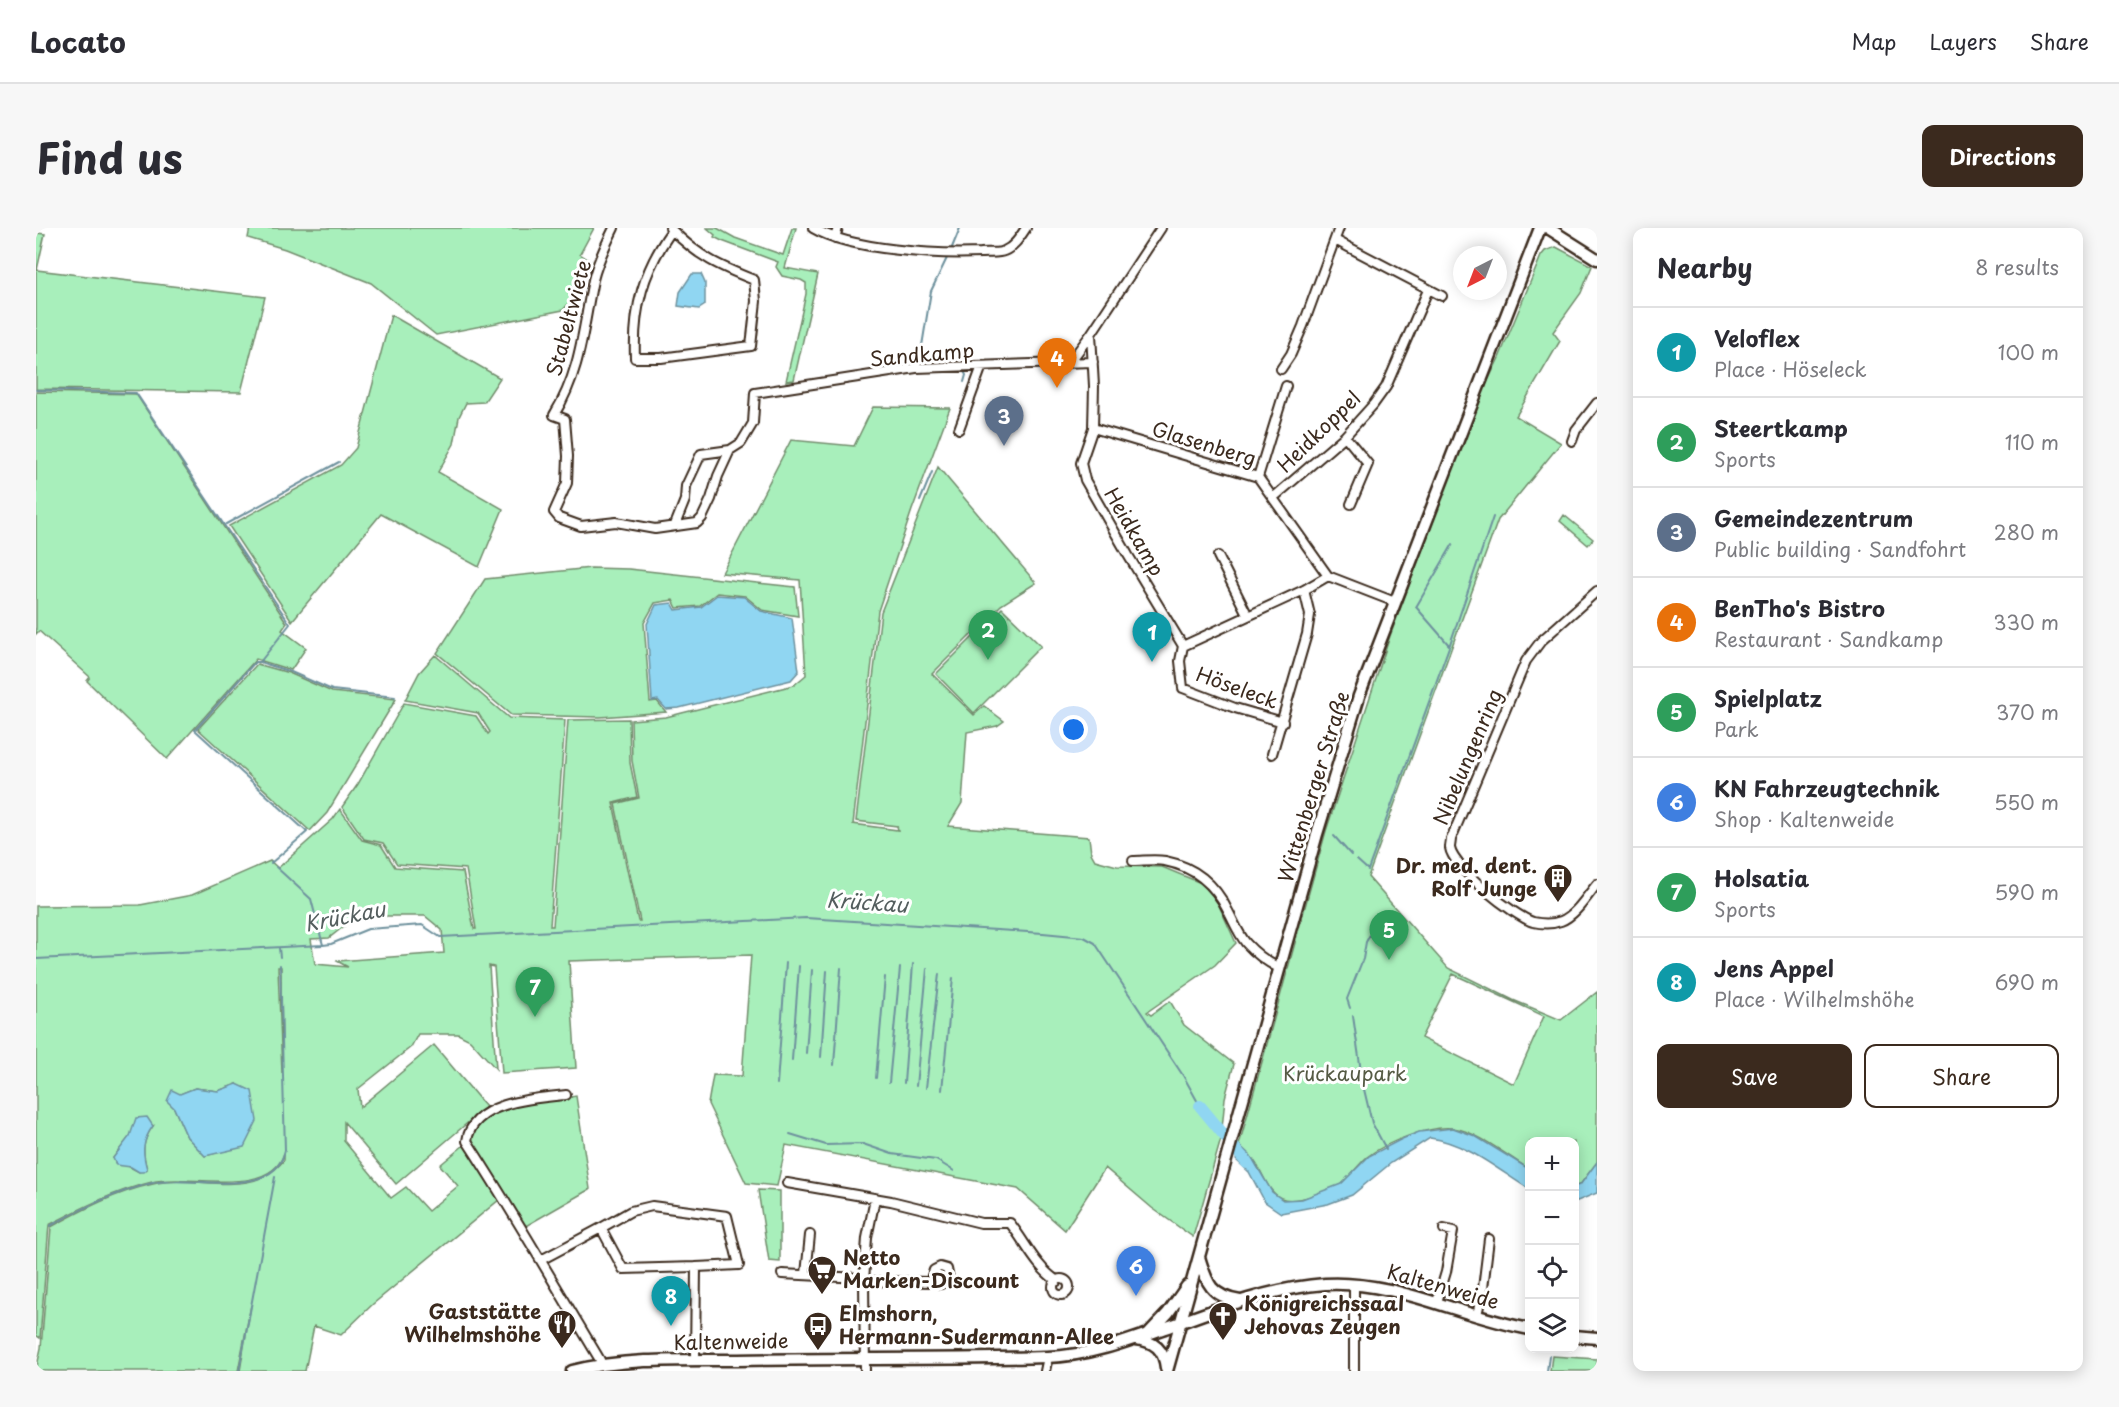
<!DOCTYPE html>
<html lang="en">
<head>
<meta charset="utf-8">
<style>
	body { margin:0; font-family:"Playpen Sans",sans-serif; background:#f7f7f7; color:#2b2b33 }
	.controls { position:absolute; right:18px; bottom:18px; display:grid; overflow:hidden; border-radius:12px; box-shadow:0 3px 15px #0003 }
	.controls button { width:54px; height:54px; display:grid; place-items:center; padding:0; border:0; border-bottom:2px solid #e1e1e2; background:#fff; color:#2b2b33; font:30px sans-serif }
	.compass { position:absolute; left:1417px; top:18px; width:54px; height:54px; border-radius:50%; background:#fff; box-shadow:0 3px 15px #0003; rotate:222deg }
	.you { position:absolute; left:1038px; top:502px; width:21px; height:21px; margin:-15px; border:4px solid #fff; border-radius:50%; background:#1a73e8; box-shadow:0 0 0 9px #1a73e833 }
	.badge { display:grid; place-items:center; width:39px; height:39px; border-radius:50%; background:#3b2a1e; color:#fff; font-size:20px; font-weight:700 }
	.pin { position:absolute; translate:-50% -50px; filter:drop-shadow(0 2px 3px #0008) }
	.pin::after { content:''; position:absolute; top:32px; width:21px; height:18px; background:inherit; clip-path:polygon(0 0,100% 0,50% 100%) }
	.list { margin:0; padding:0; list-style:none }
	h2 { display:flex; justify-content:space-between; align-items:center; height:78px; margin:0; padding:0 24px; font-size:26px }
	h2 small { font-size:20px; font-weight:400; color:#7c7c81 }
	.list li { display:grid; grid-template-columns:39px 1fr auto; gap:18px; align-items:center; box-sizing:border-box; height:90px; padding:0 24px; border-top:2px solid #e1e1e2 }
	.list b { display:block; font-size:22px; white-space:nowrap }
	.list p { margin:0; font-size:20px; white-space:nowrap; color:#7c7c81 }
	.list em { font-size:20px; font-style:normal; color:#7c7c81 }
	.actions { display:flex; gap:12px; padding:18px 24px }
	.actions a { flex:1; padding:14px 0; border:2px solid #3b2a1e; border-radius:12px; text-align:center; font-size:21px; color:#3b2a1e }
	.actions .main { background:#3b2a1e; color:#fff }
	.icon { flex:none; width:33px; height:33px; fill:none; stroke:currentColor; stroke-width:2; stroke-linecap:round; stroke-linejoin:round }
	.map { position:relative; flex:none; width:1561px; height:1143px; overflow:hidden; border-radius:12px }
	header { display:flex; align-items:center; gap:36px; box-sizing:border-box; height:84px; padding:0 30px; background:#fff; border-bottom:2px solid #e1e1e2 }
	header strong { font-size:28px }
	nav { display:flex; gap:33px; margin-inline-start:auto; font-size:21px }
	.intro { display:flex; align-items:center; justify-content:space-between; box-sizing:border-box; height:144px; padding:0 36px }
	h1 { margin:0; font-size:42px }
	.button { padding:15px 27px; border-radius:12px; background:#3b2a1e; color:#fff; font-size:21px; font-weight:700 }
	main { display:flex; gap:36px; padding:0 36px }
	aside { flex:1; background:#fff; border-radius:12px; box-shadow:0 3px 15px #0003 }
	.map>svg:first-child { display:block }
	.green { fill:#a8efbb; stroke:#728c6c; stroke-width:1.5; fill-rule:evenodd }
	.water { fill:#90d6f2; stroke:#6e919d; stroke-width:1.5 }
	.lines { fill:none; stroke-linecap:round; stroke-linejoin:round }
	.stream { stroke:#6e919d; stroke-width:2 }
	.river { stroke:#90d6f2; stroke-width:12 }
	.street-casing { stroke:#3b2a1e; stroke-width:12 }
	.secondary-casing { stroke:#3b2a1e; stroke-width:15 }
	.street { stroke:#fff; stroke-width:8 }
	.secondary { stroke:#fff; stroke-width:10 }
	.labels { text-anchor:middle; stroke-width:6; stroke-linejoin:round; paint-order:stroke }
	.street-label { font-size:20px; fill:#3b2a1e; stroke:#fff }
	.poi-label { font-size:20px; font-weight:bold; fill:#3b2a1e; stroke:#fff; text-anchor:start }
	.park-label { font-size:20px; fill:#565b45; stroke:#fff }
	.water-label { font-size:21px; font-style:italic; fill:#545e5e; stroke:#fff }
</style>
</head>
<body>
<header>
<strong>Locato</strong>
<nav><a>Map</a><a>Layers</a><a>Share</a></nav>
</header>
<div class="intro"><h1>Find us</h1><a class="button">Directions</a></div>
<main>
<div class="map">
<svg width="1561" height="1143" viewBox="0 0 1561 1143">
	<rect width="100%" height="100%" fill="#fff"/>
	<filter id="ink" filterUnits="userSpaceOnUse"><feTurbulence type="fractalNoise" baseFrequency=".0167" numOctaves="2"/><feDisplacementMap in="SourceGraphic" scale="12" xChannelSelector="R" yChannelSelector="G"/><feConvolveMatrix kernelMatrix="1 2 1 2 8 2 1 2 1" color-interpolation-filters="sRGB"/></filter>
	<g filter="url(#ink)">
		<!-- green -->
		<path class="green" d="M214 0H558L544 26 556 34 535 73 527 82 400 107 335 55 249 21 212 10Z
			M671 0H681L699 10 747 27 756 0H760L749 40 782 46 758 152 750 153 770 66V55L765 52 746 48 740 39 742 34 686 13 678 9 679 7Z
			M0 5 9 6 1 42 229 69 205 164 0 161Z
			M1520 19 1556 38 1545 65 1517 104 1524 113 1480 188 1525 215 1462 292 1332 649 1412 740 1477 772 1525 792 1561 764V934L1544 957 1539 958 1538 914H1494L1493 941C1473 929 1441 903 1417 900 1393 897 1349 915 1331 929 1322 937 1315 948 1305 956 1295 964 1257 976 1245 970 1230 963 1227 942 1216 930 1212 925 1207 922 1203 917L1290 603 1354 408 1445 167 1463 130 1505 28 1509 23ZM1417 746 1508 788 1478 856 1385 810Z
			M355 87 464 150 448 174 430 175 423 189 418 216 402 244 467 281 443 339 345 286 256 393 193 298 305 237 320 220Z
			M0 164 100 166 251 395 246 402 270 420 255 442 220 431 131 531 51 453 54 449 3 403 0 406Z
			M837 179 914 180 876 282 842 383 817 596 862 602 861 598 820 593 845 384 902 239 1000 355 965 377 896 446 938 487 948 478 968 493 961 498 931 504 926 575 912 598 1053 609 1055 625 1059 632 1081 638 1126 639 1165 655 1180 671 1200 715 1179 737 1111 784 1115 787 1134 773 1148 797 1198 836 1189 870 1185 911 1157 1009 1116 980 1069 940 1029 1002 982 961 750 917 741 958 710 955 672 876 677 847 706 848 715 727 533 733 540 840 466 845 458 739 453 738 460 841 434 812 422 806H382L375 819 322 861 324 879 398 817 450 879 360 956 308 894V913L355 970 370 959 392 983 422 958 404 937 428 917 464 971 337 1076 305 1107 278 1098 269 1143H204L215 1077 202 1143H0L5 1120 15 999C48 981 80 964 117 956 162 945 214 974 248 932V925C235 971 150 945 116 954 79 963 47 979 13 997L4 1110 0 1107V678L104 677 156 667 234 633 242 640 297 591 304 581 326 612 345 617 359 639 427 644 438 701H440L430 641 361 636 347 615 328 611 306 579 322 556 368 475 440 488 452 506 454 504 442 485 369 472 383 445 399 427 473 490 529 492 514 698H517L532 492 593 491 594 535 601 569 577 575 602 693H604L579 576 603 570 596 533 595 492 630 489 758 457 770 447 764 352 686 345 755 212 818 218ZM334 688H389L406 702 408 725 301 733 312 739 279 736 275 711 293 710 316 692ZM242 739H245L246 845ZM201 856 188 923 169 928 151 909 138 880 144 866 159 860 182 863ZM117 898C106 913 106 924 111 941L103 944 77 930 94 908Z
			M1528 287 1557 311 1552 317 1524 293Z
			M555 340 593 341 759 359 762 388 726 382 709 368 681 365 664 378 641 380 637 372 619 375 608 395 614 474 621 473 630 484 564 489 475 487 401 425 449 351Z
			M966 380 1005 418 938 485 900 446Z
			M221 436 253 445 296 464 360 471 291 585 274 603 162 501Z
			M540 868 554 961 488 999 434 909 451 888 465 881Z
			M722 962 744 963V1034L733 1033Z
			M1516 1128 1561 1131V1143H1514Z"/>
		<!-- water -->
		<path class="water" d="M656 46H665L669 55V77L663 81 642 78 644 64Z
			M681 367 708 369 725 383 756 390 763 443 755 452 643 480 630 481 622 472 616 473 611 396 620 377 636 375 640 382 665 379Z
			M201 856 216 863 221 893 208 919 169 928 151 909 138 880 131 873 136 862 144 866 159 860 182 863Z
			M111 889 117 898C106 913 106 924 111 941L108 944H103L95 939 80 937 77 930 94 908 100 890Z
			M1417 900 1439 908 1493 941V961C1462 942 1431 915 1394 910L1355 935 1316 967 1292 976 1245 985 1229 974 1213 944 1200 932 1203 917 1215 928 1236 964 1247 972 1266 971 1305 956 1333 928 1366 911 1383 904Z
			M1561 934V965L1539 974V958L1544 957Z"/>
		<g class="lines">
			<!-- stream -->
			<path class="stream" d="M915 22 924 0
				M886 137 884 130 895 63 912 28
				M887 141 888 144 927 142 930 147 928 154
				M0 162 100 165 254 396 224 434H219L159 502 271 604 235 635
				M884 273 896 244
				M190 296 303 234
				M1413 417 1380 379 1417 316
				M224 434 255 444 296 462 359 469
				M1298 608 1315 627
				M1321 632 1332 642 1414 416 1457 289
				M240 639 275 671 287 717
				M243 720 244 729
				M0 731 287 717 295 716 332 701 386 697 404 709 770 690 1007 705 1048 709 1059 715 1148 849 1164 878
				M1314 780 1311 771 1327 731 1330 714 1341 694
				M1317 788 1327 857 1336 895 1350 921
				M770 825 776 742
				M785 829 791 743
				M756 832 763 738
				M798 837 805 740
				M840 850 849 749
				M853 855 864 740
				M868 855 877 736
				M741 856 750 735
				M880 858 891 741
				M890 860 903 746
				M906 862 917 750
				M754 906 790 917 827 916 856 926 900 932 918 943
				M14 998C47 980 79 964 116 955 151 946 239 974 249 922L244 737
				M203 1143 239 949
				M1511 1143 1513 1128"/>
			<!-- river -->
			<path class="river" d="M1164 878 1211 935"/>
			<!-- street casing -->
			<g class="street-casing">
				<path id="street" d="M578 0C570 16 561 35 557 52 547 100 545 143 518 187L529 191 532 228 531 255 518 284 523 290 545 298 580 294 619 301 661 295 666 290 675 271 682 248 694 222 705 215 717 195 719 165 880 140 1057 134
					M634 0 636 2C663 29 683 38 718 52L720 73 715 118 625 130H599C597 80 607 43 636 2
					M777 0C814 22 902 27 945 25 952 24 962 26 968 23 978 19 984 9 990 0
					M799 10 802 0
					M1299 12 1406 68
					M1055 106 1058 158 1057 200 1045 235 1049 252 1092 327 1147 418
					M1034 134 1055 106 1125 0
					M1245 141 1255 126 1267 98 1303 0
					M1057 200 1222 249 1292 348 1359 374
					M923 201 946 138
					M1309 208 1332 236 1315 276
					M1536 213 1540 202 1561 175
					M1222 249 1250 158
					M1238 269 1309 208 1337 177 1350 159 1392 62
					M639 297 649 272 650 258 665 226 694 222
					M1182 328 1212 388
					M1561 363 1505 413 1490 433 1415 611C1415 614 1414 617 1414 620 1417 640 1478 688 1497 694 1506 696 1517 696 1525 693 1540 687 1551 668 1561 656
					M1147 418 1268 362 1292 348
					M1147 418 1144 433 1147 460 1199 480 1247 494
					M1236 526 1271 406 1274 387 1268 362
					M1097 633C1107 633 1119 631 1129 633 1159 639 1179 656 1192 683 1198 694 1202 705 1210 715 1219 725 1231 734 1243 740
					M530 867C498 870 436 874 431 913 478 985 520 1059 564 1132V1138
					M751 955 855 973 945 995H974C990 1015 999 1038 1021 1053
					M565 1000 595 983 616 978 691 988 703 1037 660 1039
					M505 1032 565 1000 587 1041 660 1039 659 1132
					M746 1046 824 1050 828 1053 831 1010 839 971
					M770 1046 774 1007
					M1017 1059a8 8 0 1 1 16 0a8 8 0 1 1-16 0Z
					M1318 1056V1143
					M1401 1074 1410 1044 1417 1003 1408 1001
					M1441 1087 1447 1060 1453 1011
					M829 1143 828 1053 899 1054 905 1056 913 1051 911 1041 904 1039 898 1042 896 1048 899 1054
					M1009 1143 1012 1129"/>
			</g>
			<!-- secondary casing -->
			<g class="secondary-casing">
				<path id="secondary" d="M1512 0 1561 31
					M1163 1029C1171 1055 1174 1068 1204 1073
					M1114 1104 1132 1085 1151 1058
					M1538 1108 1561 1110
					M1100 1111C1119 1113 1128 1122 1130 1140
					M536 1143C590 1130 647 1132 702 1132 805 1130 908 1132 1011 1129 1052 1128 1090 1114 1129 1100 1180 1081 1234 1060 1289 1056 1362 1052 1424 1089 1494 1101
					M1131 1143 1281 606 1323 468 1504 0"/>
			</g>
			<!-- street -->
			<use href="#street" class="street"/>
			<!-- secondary -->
			<use href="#secondary" class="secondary"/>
		</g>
	</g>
	<!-- icons -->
	<defs>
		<g id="building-pin" transform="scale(1.5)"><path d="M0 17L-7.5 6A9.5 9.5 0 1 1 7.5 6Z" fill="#3b2a1e" stroke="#fff"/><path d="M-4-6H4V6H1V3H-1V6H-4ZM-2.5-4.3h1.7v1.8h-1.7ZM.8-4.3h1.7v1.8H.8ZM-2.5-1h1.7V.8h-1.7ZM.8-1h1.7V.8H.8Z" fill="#fff"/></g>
		<g id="supermarket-pin" transform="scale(1.5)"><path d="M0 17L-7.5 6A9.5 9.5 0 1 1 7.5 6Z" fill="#3b2a1e" stroke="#fff"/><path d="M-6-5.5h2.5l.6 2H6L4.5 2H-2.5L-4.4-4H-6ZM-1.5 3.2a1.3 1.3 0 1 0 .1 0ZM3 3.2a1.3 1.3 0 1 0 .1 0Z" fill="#fff"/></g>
		<g id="church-pin" transform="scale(1.5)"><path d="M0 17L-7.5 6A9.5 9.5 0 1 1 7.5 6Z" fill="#3b2a1e" stroke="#fff"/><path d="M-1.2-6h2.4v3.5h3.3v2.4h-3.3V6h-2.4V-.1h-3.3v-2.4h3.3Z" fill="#fff"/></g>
		<g id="restaurant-pin" transform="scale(1.5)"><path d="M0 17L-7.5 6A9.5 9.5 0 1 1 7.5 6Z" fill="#3b2a1e" stroke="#fff"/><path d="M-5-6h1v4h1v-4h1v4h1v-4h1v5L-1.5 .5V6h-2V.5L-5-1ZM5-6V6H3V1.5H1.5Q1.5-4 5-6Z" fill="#fff"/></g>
		<g id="bus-pin" transform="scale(1.5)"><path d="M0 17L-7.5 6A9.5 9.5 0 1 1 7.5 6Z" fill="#3b2a1e" stroke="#fff"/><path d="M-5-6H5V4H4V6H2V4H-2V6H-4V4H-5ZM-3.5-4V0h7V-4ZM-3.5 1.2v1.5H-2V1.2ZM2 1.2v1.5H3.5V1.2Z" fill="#fff"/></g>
	</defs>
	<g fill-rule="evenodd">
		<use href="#building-pin" x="1522" y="650"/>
		<use href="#supermarket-pin" x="786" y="1042"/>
		<use href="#church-pin" x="1187" y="1088"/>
		<use href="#restaurant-pin" x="526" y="1096"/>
		<use href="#bus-pin" x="782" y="1098"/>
	</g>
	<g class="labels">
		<!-- street labels -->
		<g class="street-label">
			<text transform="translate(533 90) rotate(-75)" y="7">Stabeltwiete</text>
			<text transform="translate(886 127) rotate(-5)" y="7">Sandkamp</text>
			<text transform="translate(1283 204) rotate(-44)" y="7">Heidkoppel</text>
			<text transform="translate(1168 216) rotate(17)" y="7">Glasenberg</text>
			<text transform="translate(1098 304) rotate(60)" y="7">Heidkamp</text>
			<text transform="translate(1201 460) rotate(20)" y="7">Höseleck</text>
			<text transform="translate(1432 529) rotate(-67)" y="7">Nibelungenring</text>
			<text transform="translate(1278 559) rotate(-73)" y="7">Wittenberger Straße</text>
			<text transform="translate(1407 1059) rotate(16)" y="7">Kaltenweide</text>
			<text transform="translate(695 1114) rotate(-1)" y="7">Kaltenweide</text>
		</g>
		<!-- poi labels -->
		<g class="poi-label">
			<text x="1501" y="645" text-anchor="end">Dr. med. dent.<tspan x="1501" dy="23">Rolf Junge</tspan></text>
			<text x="807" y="1037">Netto<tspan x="807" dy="23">Marken-Discount</tspan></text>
			<text x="1208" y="1083">Königreichssaal<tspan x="1208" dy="23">Jehovas Zeugen</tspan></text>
			<text x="505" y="1091" text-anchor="end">Gaststätte<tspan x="505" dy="23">Wilhelmshöhe</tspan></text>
			<text x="803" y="1093">Elmshorn,<tspan x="803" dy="23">Hermann-Sudermann-Allee</tspan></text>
		</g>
		<!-- park labels -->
		<g class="park-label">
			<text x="1309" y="853">Krückaupark</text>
		</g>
		<!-- water labels -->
		<g class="water-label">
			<text transform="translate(831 675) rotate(4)" y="7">Krückau</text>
			<text transform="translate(309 689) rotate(-11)" y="7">Krückau</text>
		</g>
	</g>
</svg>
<div class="controls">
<button>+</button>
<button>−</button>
<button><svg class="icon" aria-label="locate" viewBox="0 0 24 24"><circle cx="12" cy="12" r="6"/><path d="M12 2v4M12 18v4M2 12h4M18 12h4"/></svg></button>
<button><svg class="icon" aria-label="layers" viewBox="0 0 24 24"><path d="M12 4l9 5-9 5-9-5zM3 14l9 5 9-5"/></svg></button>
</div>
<svg class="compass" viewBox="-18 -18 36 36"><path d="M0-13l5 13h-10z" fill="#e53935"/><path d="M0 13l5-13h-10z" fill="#7c7c81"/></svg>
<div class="you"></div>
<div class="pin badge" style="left:1116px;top:434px;background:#0f9aa8">1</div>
<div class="pin badge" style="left:952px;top:432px;background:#2e9e5b">2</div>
<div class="pin badge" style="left:968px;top:218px;background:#5c6f8a">3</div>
<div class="pin badge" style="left:1021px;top:160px;background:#e8710a">4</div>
<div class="pin badge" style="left:1353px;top:732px;background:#2e9e5b">5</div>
<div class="pin badge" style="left:1100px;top:1068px;background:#3f7fe0">6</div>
<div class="pin badge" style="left:499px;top:789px;background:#2e9e5b">7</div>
<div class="pin badge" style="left:635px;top:1098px;background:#0f9aa8">8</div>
</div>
<aside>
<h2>Nearby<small>8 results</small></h2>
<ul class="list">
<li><span class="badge" style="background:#0f9aa8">1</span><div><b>Veloflex</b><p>Place · Höseleck</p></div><em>100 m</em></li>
<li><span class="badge" style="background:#2e9e5b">2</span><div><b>Steertkamp</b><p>Sports</p></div><em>110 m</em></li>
<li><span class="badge" style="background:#5c6f8a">3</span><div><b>Gemeindezentrum</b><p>Public building · Sandfohrt</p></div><em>280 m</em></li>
<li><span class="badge" style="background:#e8710a">4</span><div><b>BenTho's Bistro</b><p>Restaurant · Sandkamp</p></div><em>330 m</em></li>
<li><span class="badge" style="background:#2e9e5b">5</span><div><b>Spielplatz</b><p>Park</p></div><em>370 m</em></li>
<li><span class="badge" style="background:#3f7fe0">6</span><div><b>KN Fahrzeugtechnik</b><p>Shop · Kaltenweide</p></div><em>550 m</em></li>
<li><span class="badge" style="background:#2e9e5b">7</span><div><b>Holsatia</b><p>Sports</p></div><em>590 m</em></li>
<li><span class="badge" style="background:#0f9aa8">8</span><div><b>Jens Appel</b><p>Place · Wilhelmshöhe</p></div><em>690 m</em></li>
</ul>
<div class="actions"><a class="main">Save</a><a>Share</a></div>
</aside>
</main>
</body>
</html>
